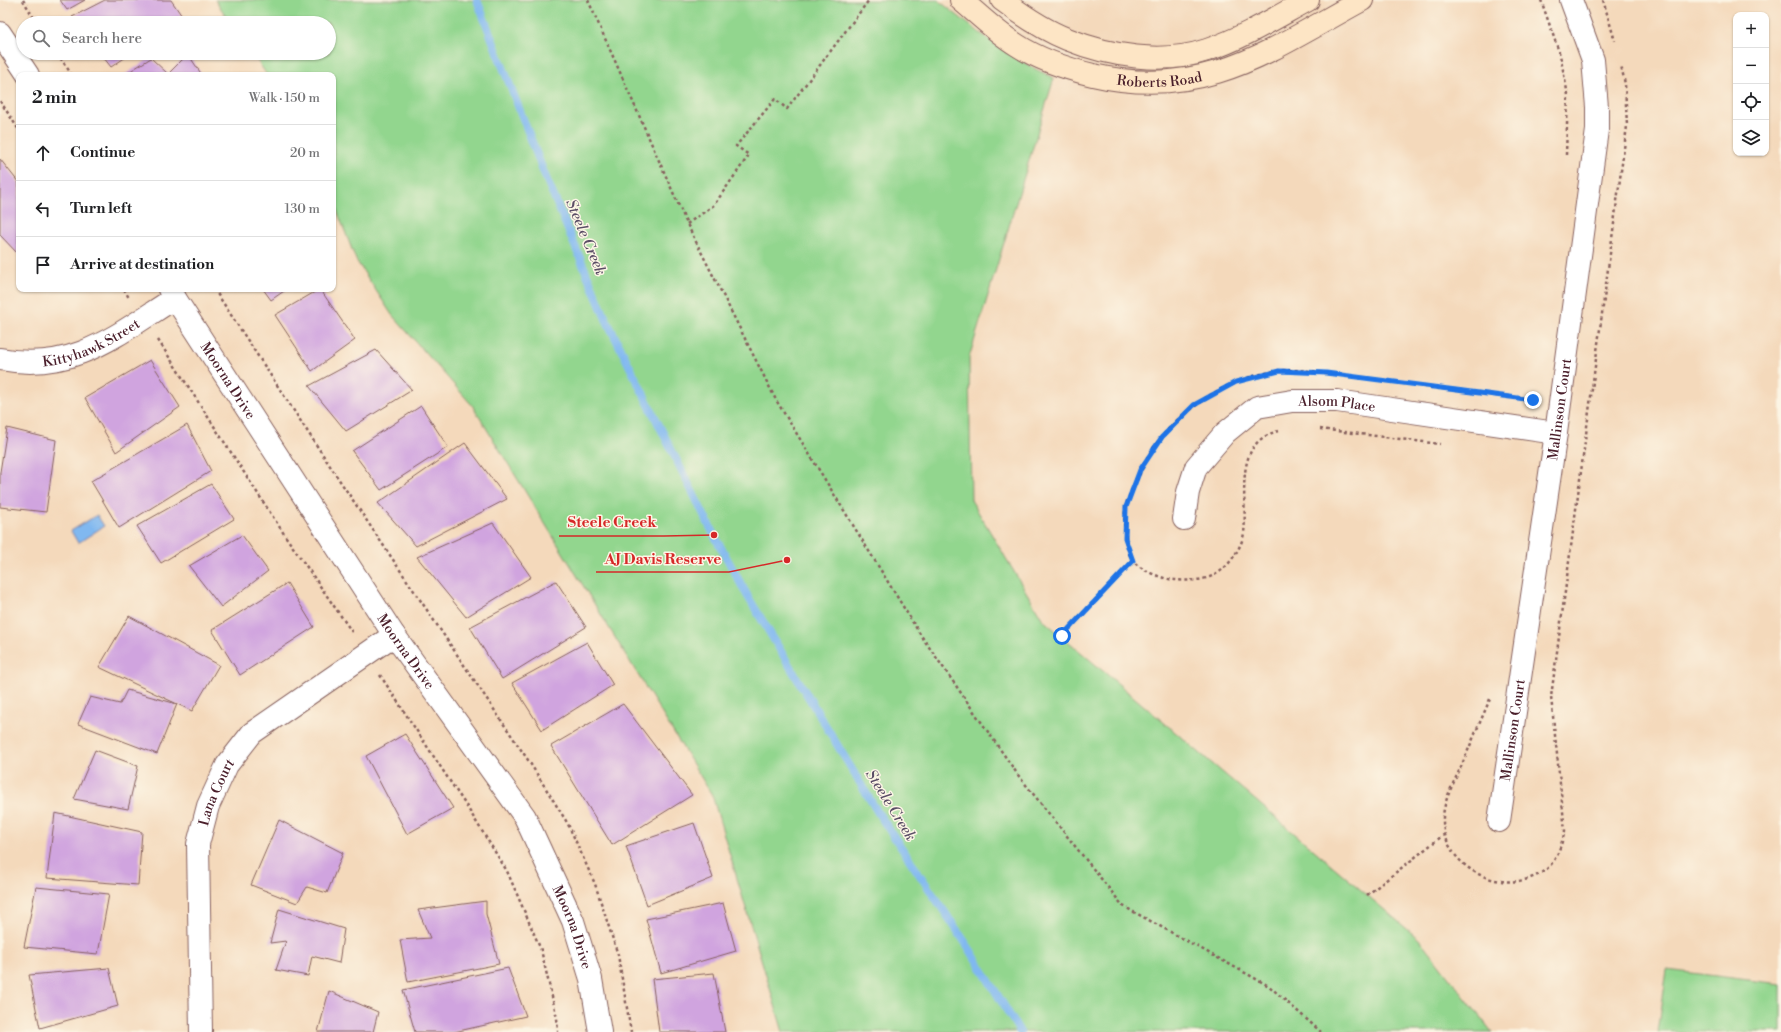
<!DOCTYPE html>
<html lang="en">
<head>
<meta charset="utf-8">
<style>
	body { margin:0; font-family:"Libre Bodoni",serif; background:#f2f2f2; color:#202124 }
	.controls { position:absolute; right:12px; top:12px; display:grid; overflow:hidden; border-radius:8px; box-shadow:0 1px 3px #0004 }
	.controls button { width:36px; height:36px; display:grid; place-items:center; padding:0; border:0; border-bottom:1px solid #e0e0e0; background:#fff; color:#202124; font:20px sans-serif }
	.stop { position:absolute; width:12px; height:12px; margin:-9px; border:3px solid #1a73e8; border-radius:50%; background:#fff }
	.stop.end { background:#1a73e8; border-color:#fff; box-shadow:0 1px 4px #0008 }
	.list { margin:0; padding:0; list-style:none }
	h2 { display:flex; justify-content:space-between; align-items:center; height:52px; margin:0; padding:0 16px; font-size:17px }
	h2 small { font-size:13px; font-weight:400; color:#757577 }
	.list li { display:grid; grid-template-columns:26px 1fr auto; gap:12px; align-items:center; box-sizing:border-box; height:56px; padding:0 16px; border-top:1px solid #e0e0e0 }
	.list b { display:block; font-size:15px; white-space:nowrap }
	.list em { font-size:13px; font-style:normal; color:#757577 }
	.icon { flex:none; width:22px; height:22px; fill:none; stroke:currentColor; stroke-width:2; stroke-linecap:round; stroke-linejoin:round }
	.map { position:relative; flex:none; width:1781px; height:1032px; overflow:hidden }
	.search { position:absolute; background:#fff; box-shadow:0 1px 3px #0004; left:16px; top:16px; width:320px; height:44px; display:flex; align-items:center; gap:10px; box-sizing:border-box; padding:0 14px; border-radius:22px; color:#757577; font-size:15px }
	.panel { position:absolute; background:#fff; box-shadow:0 1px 3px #0004; left:16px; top:72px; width:320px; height:220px; border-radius:8px }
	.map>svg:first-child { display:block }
	.green { fill:#92d68e; stroke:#6e7a5c }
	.water { fill:#80b8f0; stroke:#656c8e }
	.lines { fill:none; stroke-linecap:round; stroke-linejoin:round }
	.stream { stroke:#80b8f0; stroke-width:8 }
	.building { fill:#d0a4df }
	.street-casing { stroke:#86605d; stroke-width:24 }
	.secondary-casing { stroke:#86605d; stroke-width:24 }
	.path { stroke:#86605d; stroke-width:2.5; stroke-dasharray:3 3; stroke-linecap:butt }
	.street { stroke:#fff; stroke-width:22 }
	.secondary { stroke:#fde5c5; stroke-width:22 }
	.route { stroke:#1a73e8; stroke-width:5 }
	.labels { text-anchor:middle; stroke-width:3; stroke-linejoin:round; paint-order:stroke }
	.street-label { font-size:14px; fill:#4a1f2b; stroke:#fcf5e5 }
	.water-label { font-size:15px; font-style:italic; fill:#5a4d66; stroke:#fcf5e5 }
	.leader { fill:none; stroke:#d62828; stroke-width:1.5 }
	.callout-dot { fill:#d62828; stroke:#fcf5e5; stroke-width:1.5 }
	.callout-label { font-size:15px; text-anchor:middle; font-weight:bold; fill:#d62828; stroke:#fcf5e5; stroke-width:3; stroke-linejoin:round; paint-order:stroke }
</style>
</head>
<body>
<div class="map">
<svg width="1781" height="1032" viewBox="0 0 1781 1032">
	<rect width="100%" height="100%" fill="#fcf5e5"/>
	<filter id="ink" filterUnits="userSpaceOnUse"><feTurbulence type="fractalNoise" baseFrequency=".025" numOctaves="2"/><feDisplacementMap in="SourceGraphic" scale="8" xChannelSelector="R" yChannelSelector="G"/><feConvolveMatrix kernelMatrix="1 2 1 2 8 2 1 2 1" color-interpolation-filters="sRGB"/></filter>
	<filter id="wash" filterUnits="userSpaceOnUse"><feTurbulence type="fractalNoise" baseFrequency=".012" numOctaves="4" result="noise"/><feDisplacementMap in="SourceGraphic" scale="16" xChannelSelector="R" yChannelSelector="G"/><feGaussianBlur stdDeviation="0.9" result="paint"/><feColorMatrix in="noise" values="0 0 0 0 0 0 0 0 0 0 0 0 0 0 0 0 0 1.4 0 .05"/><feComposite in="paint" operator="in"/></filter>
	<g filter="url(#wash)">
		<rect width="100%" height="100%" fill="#f4d9bb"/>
		<!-- green -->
		<path class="green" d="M215 0H938C976 30 1009 58 1054 78L969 358 971 500 1043 620 1420 940 1492 1032H783L712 795 472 405 392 315 356 260 333 200V75H267L252 53H329V23H231Z
			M1667 970 1781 984V1032H1658Z"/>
		<!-- water -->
		<path class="water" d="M97 515 104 526 78 543 71 531Z"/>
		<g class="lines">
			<!-- stream -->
			<path class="stream" d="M477 0 546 178 606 319 714 535 747 595 880 816 969 948 1020 1032"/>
		</g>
		<g id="blocks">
			<!-- building -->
			<path class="building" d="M60 0H85L67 10Z
				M105 0H171L184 19 178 23H77L72 17Z
				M100 53H132L111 67Z
				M188 54 202 75H124L151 58 168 74Z
				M0 159 19 183 18 254 0 235Z
				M263 289H287L271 300Z
				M320 289 355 340 312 371 275 315Z
				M376 350 412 390 346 431 309 386Z
				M150 360 180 407 116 452 85 398Z
				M421 406 448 447 381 490 352 451Z
				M187 425 211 471 119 528 91 481Z
				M7 428 56 440 46 512 0 507V472Z
				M465 443 507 499 416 546 378 503Z
				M211 484 234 519 161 563 137 526Z
				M493 523 531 577 466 617 417 557Z
				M242 535 268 571 221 607 189 566Z
				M556 581 586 627 502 679 470 627Z
				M287 583 314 627 240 675 212 630Z
				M129 616 219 665 192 711 99 667Z
				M587 642 613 685 542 730 512 683Z
				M127 690 177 704 157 754 78 724 90 697 120 704Z
				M623 704 692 795 612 845 551 746Z
				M405 734 453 808 407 834 366 756Z
				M95 750 138 766 128 809 74 799Z
				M55 813 142 832 138 885 47 878Z
				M279 820 343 853 327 893 307 887 297 903 251 885Z
				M694 823 713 878 647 905 626 846Z
				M36 887 109 894 98 954 24 947Z
				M486 901V914L499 964 408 982 400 940 430 938 418 910Z
				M723 903 736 951 661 973 646 919Z
				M279 909 344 929 339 963 312 956 308 976 276 970 286 941 270 943Z
				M109 968 118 1006 40 1028 29 975Z
				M508 968 526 1016 454 1032H415L403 990Z
				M714 973 725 1032H659L652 979Z
				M329 991 378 1012 373 1032H318Z"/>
		</g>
	</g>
	<g filter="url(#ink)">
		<use href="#blocks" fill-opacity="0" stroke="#86605d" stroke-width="1"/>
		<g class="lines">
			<!-- street casing -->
			<g class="street-casing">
				<g id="street">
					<path d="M0 33 28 75"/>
					<path id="s1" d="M169 289 394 635 525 817 573 921 591 979 600 1032"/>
					<path id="s2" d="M0 359C74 373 116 335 175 298"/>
					<path id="s3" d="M1184 519 1188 492 1196 467 1225 433 1257 407 1292 401H1337L1556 433"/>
					<path id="s4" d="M1499 821 1556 433 1597 130V107L1593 60 1571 0"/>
					<path id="s5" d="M201 1032 198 844 208 806 227 765 252 733 394 635"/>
				</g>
			</g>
			<!-- secondary casing -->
			<g class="secondary-casing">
				<g id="secondary">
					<path id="s6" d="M961 0C979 15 997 33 1017 45 1040 60 1068 69 1093 75 1204 101 1270 50 1362 0"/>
					<path d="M1002 0C1022 15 1044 30 1067 39 1109 56 1163 65 1207 50 1243 38 1275 18 1308 0"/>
				</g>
			</g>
			<!-- path -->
			<path class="path" d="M23 0 37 23
				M588 0 687 224 776 400 920 634 1018 775 1123 906 1269 986 1321 1032
				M1541 0 1560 55 1568 95 1566 155
				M1603 0 1615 41
				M57 53 72 75
				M0 101 19 130
				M687 224 714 205 749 155 736 146 775 99 787 109 869 0
				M124 289 129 298
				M214 289 340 481 530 763 568 824 595 884 618 955 631 1032
				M158 340 286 537 352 632
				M1424 386 1533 400
				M1320 429 1440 444
				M1279 431C1231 442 1248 498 1244 533 1242 547 1229 567 1216 574 1205 581 1187 581 1175 580 1162 579 1143 571 1134 562 1125 552 1123 518 1126 506 1129 496 1134 485 1139 475 1160 422 1221 378 1278 371 1294 369 1314 371 1329 374
				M1062 636 1133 561
				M380 675 467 807 507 871 541 950 557 1018 558 1032
				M1490 699C1480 722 1470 746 1460 769 1453 784 1444 800 1443 817 1441 868 1504 899 1544 871 1557 862 1561 845 1565 831L1551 697 1627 126 1625 84 1621 65
				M1367 895 1446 833"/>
			<!-- street -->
			<use href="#street" class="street"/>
			<!-- secondary -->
			<use href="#secondary" class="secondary"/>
		</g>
	</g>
	<g class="lines" filter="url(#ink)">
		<!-- route -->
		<path class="route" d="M1062 636 1133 561 1125 538 1126 507 1140 470 1162 437 1194 405 1236 382 1279 371 1326 373 1533 400"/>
	</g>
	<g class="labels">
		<!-- street labels -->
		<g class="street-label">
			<text dy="5" stroke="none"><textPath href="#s6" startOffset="221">Roberts Road</textPath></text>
			<text dy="5" stroke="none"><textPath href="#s2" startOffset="95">Kittyhawk Street</textPath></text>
			<text dy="5" stroke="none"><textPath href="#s1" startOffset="109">Moorna Drive</textPath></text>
			<text dy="5" stroke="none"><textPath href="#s3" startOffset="220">Alsom Place</textPath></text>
			<text dy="5" stroke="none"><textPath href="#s4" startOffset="416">Mallinson Court</textPath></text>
			<text dy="5" stroke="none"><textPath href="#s1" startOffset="433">Moorna Drive</textPath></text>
			<text dy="5" stroke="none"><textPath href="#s4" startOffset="92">Mallinson Court</textPath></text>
			<text dy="5" stroke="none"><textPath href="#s5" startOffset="243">Lana Court</textPath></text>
			<text dy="5" stroke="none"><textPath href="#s1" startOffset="757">Moorna Drive</textPath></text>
		</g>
		<!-- water labels -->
		<g class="water-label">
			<text transform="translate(586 237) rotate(67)" y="5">Steele Creek</text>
			<text transform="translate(891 805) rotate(58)" y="5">Steele Creek</text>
		</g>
	</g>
	<!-- callouts -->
	<path class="leader" d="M714 535L664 536H559M787 560L729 572H596"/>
	<g class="callout-dot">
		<circle cx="714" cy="535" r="4"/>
		<circle cx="787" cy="560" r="4"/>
	</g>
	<g class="callout-label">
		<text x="612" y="527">Steele Creek</text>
		<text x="663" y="564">AJ Davis Reserve</text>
	</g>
</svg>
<div class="controls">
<button>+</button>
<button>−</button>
<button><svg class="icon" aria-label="locate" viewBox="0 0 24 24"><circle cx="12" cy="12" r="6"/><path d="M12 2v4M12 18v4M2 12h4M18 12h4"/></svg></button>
<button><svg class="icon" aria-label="layers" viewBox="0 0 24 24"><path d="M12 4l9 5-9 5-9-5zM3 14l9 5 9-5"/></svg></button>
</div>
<div class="stop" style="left:1062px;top:636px"></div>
<div class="stop end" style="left:1533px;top:400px"></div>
<div class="search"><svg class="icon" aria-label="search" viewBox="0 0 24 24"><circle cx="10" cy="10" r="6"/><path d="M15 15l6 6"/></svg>Search here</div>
<section class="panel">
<h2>2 min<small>Walk · 150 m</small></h2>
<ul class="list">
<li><svg class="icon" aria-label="ahead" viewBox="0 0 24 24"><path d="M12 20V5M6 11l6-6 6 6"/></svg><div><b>Continue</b></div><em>20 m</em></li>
<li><svg class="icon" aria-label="left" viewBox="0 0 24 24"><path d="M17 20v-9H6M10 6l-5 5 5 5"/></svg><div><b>Turn left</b></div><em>130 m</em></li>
<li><svg class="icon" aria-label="arrive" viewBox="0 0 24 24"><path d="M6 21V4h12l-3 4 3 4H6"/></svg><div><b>Arrive at destination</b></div></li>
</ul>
</section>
</div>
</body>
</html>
